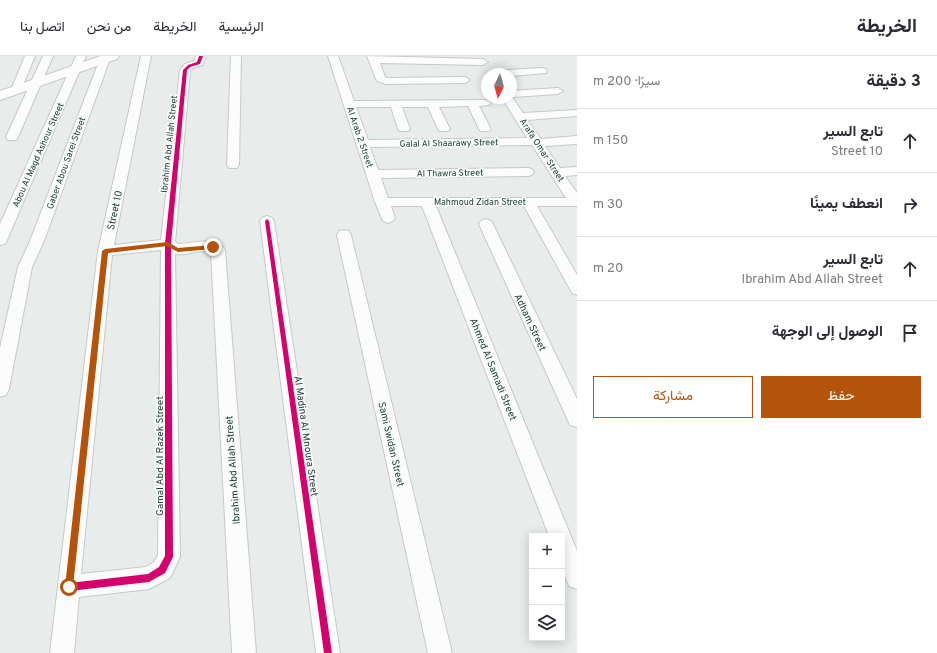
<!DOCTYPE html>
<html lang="ar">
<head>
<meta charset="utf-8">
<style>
	body { margin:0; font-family:Overpass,Vazirmatn,sans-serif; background:#f7f7f7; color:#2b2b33; direction:rtl }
	.controls { position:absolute; right:12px; bottom:12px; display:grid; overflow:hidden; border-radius:0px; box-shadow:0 2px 10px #0003 }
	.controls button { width:36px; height:36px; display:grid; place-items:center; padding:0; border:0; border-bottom:1px solid #e1e1e2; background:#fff; color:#2b2b33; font:20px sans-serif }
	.compass { position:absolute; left:481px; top:12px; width:36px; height:36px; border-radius:50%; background:#fff; box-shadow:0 2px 10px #0003; rotate:185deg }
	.stop { position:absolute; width:12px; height:12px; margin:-9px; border:3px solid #b45309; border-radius:50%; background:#fff }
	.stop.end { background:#b45309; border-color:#fff; box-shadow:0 1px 4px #0008 }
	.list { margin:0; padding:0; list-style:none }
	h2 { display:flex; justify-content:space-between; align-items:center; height:52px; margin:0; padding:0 16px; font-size:17px }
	h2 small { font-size:13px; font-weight:400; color:#7c7c81 }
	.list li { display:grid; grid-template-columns:26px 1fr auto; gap:12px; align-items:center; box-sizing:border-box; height:64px; padding:0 16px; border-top:1px solid #e1e1e2 }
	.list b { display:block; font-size:15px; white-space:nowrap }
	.list p { margin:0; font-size:13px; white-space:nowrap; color:#7c7c81 }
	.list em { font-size:13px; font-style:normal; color:#7c7c81 }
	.actions { display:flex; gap:8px; padding:12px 16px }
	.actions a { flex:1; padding:9px 0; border:1px solid #b45309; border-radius:0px; text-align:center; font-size:14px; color:#b45309 }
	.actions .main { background:#b45309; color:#fff }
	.icon { flex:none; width:22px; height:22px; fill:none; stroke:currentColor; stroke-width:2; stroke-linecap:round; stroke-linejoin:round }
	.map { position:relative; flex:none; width:577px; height:597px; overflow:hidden; direction:ltr }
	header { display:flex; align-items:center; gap:24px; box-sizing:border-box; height:56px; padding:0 20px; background:#fff; border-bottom:1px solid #e1e1e2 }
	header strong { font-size:19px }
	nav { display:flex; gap:22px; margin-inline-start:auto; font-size:14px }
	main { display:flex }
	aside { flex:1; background:#fff }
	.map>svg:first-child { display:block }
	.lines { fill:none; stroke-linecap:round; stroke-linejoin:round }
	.minor-casing { stroke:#c5cac8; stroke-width:2 }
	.tertiary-casing { stroke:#c5cac8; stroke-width:2 }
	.minor { fill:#fcfcfc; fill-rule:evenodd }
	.tertiary { fill:#fcfcfc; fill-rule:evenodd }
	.cycleway-casing { stroke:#f7fbf9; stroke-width:2 }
	.cycleway { fill:#d6006c; fill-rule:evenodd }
	.route { fill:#b45309 }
	.labels { text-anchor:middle; stroke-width:3.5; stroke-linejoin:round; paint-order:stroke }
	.far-street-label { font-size:9px; fill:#24423a; stroke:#f7fbf9 }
	.street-label { font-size:10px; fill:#24423a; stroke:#f7fbf9 }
</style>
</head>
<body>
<header>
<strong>الخريطة</strong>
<nav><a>الرئيسية</a><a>الخريطة</a><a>من نحن</a><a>اتصل بنا</a></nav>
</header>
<main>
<aside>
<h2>3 دقيقة<small>سيرًا · 200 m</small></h2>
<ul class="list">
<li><svg class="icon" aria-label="ahead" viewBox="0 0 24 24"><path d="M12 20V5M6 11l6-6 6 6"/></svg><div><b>تابع السير</b><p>Street 10</p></div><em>150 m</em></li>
<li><svg class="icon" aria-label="right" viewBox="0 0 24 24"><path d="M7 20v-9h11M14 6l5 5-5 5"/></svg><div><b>انعطف يمينًا</b></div><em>30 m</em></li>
<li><svg class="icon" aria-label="ahead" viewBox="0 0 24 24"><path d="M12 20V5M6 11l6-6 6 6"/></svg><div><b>تابع السير</b><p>Ibrahim Abd Allah Street</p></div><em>20 m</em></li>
<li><svg class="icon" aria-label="arrive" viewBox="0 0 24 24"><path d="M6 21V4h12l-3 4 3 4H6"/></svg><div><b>الوصول إلى الوجهة</b></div></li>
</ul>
<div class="actions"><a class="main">حفظ</a><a>مشاركة</a></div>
</aside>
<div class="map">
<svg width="577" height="597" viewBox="0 0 577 597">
	<rect width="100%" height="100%" fill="#e8edeb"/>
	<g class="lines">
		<!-- minor casing -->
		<g class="minor-casing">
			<path id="minor" d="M25 0H35L21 34 16 37 12 36 11 34Z
				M43 0H53L18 81 16 84H8L6 81Z
				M76 0H86L7 184 5 188 0 189V168Z
				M101 0H111L44 185 32 211 9 333 6 339 0 341V292L18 211 30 185Z
				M141 0H151L114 189 161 184 180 14 185 8 194 5 196 0H206L203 9 193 12 190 15 175 186 179 188C193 188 217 179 225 194L256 597H232L211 196C199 193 187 200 175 198L180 501 170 522 149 533 79 541 74 597H50L98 195ZM161 194 158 499 154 506 146 511 81 518 112 199Z
				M231 0H241L239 109 237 112H229L227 109Z
				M328 0H338L354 45 485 44 491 47 489 49 479 50 491 73 489 75H481L479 73 468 50 439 51 450 73 448 75H440L438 73 428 51H402L410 73 408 75H400L398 73 391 51H356L368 84 527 82 502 42H511V35L558 32 563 35 558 38 512 41 523 57 577 54V60L527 64 541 83 577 80V88L545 90 560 112 577 111V119L565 120 577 137V150H537L577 219V239L572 237 524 150H436L577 495V533L569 530 562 512V480H549L422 150H391L395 162 393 165 388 167 383 165 375 146ZM532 89 566 142H388L381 122 528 120 532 119 534 116 532 113 528 112 378 114 370 91Z
				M367 0 483 3 488 6 483 9 380 7 385 21 387 22 465 21 470 24 465 27 386 28 377 25 376 23Z
				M542 12 546 13 547 15 546 17 511 20V18H487V20L486 18 491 15Z
				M267 160 272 162 274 165 340 597H316L260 165 262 162Z
				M486 163 491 165 493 168 577 343V371L570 369 479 168 481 165Z
				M344 174 349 175 351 179 452 597H428L337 179 339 175Z"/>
		</g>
		<!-- tertiary casing -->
		<g class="tertiary-casing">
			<path id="tertiary" d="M101 0H119L117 3 0 44V35Z"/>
		</g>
		<!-- minor -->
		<use href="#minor" class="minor"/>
		<!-- tertiary -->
		<use href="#tertiary" class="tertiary"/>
		<!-- cycleway casing -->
		<g class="cycleway-casing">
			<path id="cycleway" d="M199 0H203L200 8 190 11 187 14 171 188 173 501 165 517 149 526 69 535 66 534 65 531 66 528 69 527 148 518 159 511 165 500V188L183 14 188 9 197 6Z
				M267 163 269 165 332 597H324L265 165Z"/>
		</g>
		<!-- cycleway -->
		<use href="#cycleway" class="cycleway"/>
	</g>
	<!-- route -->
	<path class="route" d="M168 186 178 192 213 189 216 191 213 193 178 196 167 190 108 197 73 531 72 534 69 536 66 534 65 531 102 195 105 193Z"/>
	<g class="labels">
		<!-- far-street labels -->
		<g class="far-street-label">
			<text transform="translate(360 81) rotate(71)" y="3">Al Arab 2 Street</text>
			<text transform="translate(449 87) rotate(-1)" y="3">Galal Al Shaarawy Street</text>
			<text transform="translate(169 88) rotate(-84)" y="3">Ibrahim Abd Allah Street</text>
			<text transform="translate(542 94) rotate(57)" y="3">Arafa Omar Street</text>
			<text transform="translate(38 99) rotate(-66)" y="3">Abou Al Magd Ashour Street</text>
			<text transform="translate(66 107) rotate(-70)" y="3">Gaber Abou Sarei Street</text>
			<text transform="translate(450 117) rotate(-1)" y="3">Al Thawra Street</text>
			<text x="480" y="149">Mahmoud Zidan Street</text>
		</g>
		<!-- street labels -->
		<g class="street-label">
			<text transform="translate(114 154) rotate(-78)" y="4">Street 10</text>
			<text transform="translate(531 266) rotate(65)" y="4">Adham Street</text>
			<text transform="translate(494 313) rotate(68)" y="4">Ahmed Al Samadi Street</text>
			<text transform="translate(307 380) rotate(82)" y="4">Al Madina Al Mnoura Street</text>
			<text transform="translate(392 388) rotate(77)" y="4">Sami Swidan Street</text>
			<text transform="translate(159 400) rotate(-90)" y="4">Gamal Abd Al Razek Street</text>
			<text transform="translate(232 414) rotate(-94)" y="4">Ibrahim Abd Allah Street</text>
		</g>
	</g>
</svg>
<div class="controls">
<button>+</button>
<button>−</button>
<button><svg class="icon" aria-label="layers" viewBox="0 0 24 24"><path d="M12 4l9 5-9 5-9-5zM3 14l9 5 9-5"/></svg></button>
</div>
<svg class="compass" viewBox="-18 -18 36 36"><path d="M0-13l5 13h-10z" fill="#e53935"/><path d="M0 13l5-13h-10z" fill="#7c7c81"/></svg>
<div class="stop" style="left:69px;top:531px"></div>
<div class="stop end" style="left:213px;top:191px"></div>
</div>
</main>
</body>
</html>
